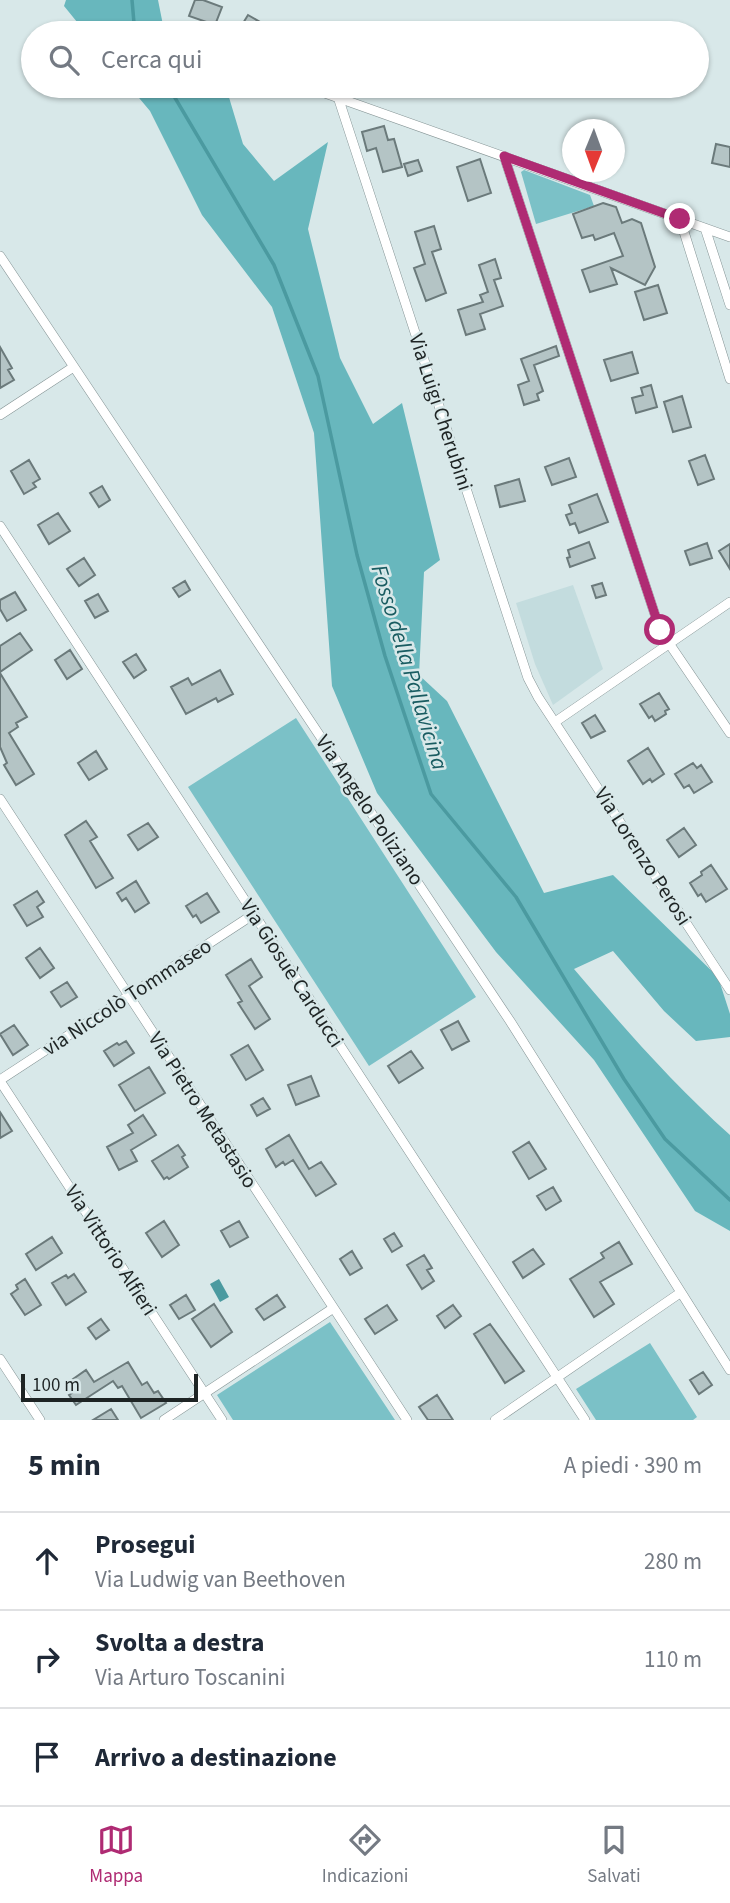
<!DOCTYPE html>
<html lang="it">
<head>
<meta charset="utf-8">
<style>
	body { margin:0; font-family:"Source Sans 3",sans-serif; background:#f2f2f3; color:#1f2937 }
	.compass { position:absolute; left:562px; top:119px; width:63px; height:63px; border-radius:50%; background:#fff; box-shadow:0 2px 5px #0004; rotate:181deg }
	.scale { position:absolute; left:21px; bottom:18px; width:177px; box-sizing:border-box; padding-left:7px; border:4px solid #1e2424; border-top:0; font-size:19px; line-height:24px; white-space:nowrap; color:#1e2424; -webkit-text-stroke:5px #d8e8e9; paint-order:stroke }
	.stop { position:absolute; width:21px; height:21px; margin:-16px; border:5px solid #af2b73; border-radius:50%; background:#fff }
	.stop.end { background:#af2b73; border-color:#fff; box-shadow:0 2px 7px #0008 }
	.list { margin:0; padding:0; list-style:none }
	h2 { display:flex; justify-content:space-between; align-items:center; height:91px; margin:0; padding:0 28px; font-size:30px }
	h2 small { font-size:23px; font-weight:400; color:#747a83 }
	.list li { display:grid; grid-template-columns:46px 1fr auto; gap:21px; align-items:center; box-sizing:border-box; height:98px; padding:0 28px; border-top:2px solid #e0e1e3 }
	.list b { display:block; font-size:26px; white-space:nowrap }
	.list p { margin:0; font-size:23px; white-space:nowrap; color:#747a83 }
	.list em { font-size:23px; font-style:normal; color:#747a83 }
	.icon { flex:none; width:38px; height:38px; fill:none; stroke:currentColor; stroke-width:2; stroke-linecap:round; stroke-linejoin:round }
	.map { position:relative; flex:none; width:730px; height:1420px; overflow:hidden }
	.search { position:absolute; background:#fff; box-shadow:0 2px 5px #0004; left:21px; right:21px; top:21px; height:77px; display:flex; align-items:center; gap:18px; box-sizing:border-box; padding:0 24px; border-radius:38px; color:#747a83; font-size:26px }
	.sheet { height:385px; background:#fff }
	nav { display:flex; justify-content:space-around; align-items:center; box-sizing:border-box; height:98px; border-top:2px solid #e0e1e3; background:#fff; font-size:19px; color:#747a83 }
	nav a { display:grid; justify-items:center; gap:4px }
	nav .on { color:#af2b73 }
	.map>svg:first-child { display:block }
	.built { fill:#c3dcde }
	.green { fill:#7bc1c7 }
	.forest { fill:#68b7bd }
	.water { fill:#4b9aa0 }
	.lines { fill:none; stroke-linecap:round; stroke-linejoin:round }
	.stream { stroke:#4b9aa0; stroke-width:3.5 }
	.building { fill:#b4c4c5; stroke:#6b7a7b; stroke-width:2 }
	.street-casing { stroke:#859495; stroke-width:10 }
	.street { stroke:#fff; stroke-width:9 }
	.route { stroke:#af2b73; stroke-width:9 }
	.labels { text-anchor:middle; stroke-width:5; stroke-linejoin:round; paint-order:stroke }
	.street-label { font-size:21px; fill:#1e2424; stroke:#d8e8e9 }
	.water-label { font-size:23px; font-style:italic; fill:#195c61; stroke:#d8e8e9 }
</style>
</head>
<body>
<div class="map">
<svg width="730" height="1420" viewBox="0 0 730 1420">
	<rect width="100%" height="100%" fill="#d8e8e9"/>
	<!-- built -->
	<path class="built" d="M573 585 603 669 553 705 535 664 516 603Z"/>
	<!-- green -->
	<path class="green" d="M524 170 590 195 594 206 536 224 521 172Z
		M296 718 476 997 369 1066 188 787Z
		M330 1322 395 1420H233L217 1395Z
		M650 1343 697 1417 693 1420H596L576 1389Z"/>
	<!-- forest -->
	<path class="forest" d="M66 0H158L164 30 169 33H86L64 6Z
		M129 86H223L228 94 243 144 274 181 328 142 308 229 340 358 373 424 402 403 440 560 424 572 419 675 447 701 544 893 613 875 718 977 730 1014V1037L696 1041 664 1011 613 951 574 969C623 1027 673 1084 730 1135V1231L695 1211 594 1060 496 952 377 793 332 686 314 433 272 307 202 215 150 111Z"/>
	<!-- water -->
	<path class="water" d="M219 1279 229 1297 220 1302 210 1284Z"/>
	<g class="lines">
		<!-- stream -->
		<path class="stream" d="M132 0 134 23 139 33
			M168 86 274 265 318 376 357 555 385 656 431 794 516 897 624 1079 665 1139 730 1200"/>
	</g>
	<!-- building -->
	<path class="building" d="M195 0H203L222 7 215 25 189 16Z
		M248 15 267 26 262 33H237Z
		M384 126 388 140 394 139 402 167 383 172 376 148 367 151 362 132Z
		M716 144 730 147V167L712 163Z
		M480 159 491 193 468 201 457 167Z
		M418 160 422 171 408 176 404 164Z
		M603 203 616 207 622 223 632 219 641 223 655 267 645 285 611 268 617 284 590 292 582 270 623 256 614 233 595 240 593 235 582 238 573 214Z
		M434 226 441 249 432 252 446 293 426 301 414 268 425 264 415 232Z
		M495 259 501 278 494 280 503 306 480 314 485 329 466 335 458 310 483 302 480 295 488 292 479 265Z
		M658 285 667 313 644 320 635 292Z
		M556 346 559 356 534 365 543 391 537 394 539 400 524 405 518 385 529 381 521 359Z
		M0 347 12 368 8 370 14 380 0 388Z
		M632 352 638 373 611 381 604 360Z
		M651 385 657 407 636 413 632 398 643 395 641 388Z
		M682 396 691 427 673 432 664 402Z
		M705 455 714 479 698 485 689 461Z
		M569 458 576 477 552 485 545 467Z
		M29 460 40 479 33 483 36 487 24 494 11 471Z
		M519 479 525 501 500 507 495 486Z
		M102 486 110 500 99 507 90 493Z
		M597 494 608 522 579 533 575 523 570 525 566 515 572 513 569 505Z
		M58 513 70 531 49 544 38 525Z
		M589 542 595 558 570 567 567 558 570 557 568 550Z
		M707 543 712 558 690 565 685 551Z
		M730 544V569L719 551Z
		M84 558 95 575 79 586 67 569Z
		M185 581 190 590 179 597 173 588Z
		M602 583 606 595 596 598 592 586Z
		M15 592 26 610 7 621 0 609V600Z
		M98 594 108 611 95 618 85 601Z
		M20 633 32 650 0 672V646Z
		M70 650 82 669 67 679 55 660Z
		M136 654 146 670 134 678 123 662Z
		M220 670 233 694 218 702 216 698 186 714 171 687 188 678 192 685Z
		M0 673 27 717 16 723 18 727 9 733 34 774 16 785 4 765 7 763 0 747Z
		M659 693 669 709 665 711 666 714 655 721 652 716 649 718 640 704Z
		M595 715 605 731 591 738 582 723Z
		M648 748 664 774 652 782 650 779 643 784 628 761Z
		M96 751 107 769 89 780 78 763Z
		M693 763 697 768 701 765 712 782 694 793 689 785 684 788 675 774Z
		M86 821 97 837 90 841 113 878 96 888 65 835Z
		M148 823 158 837 138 850 128 835Z
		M684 828 696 845 679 857 667 840Z
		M711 865 727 889 706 902 701 894 698 896 690 883 702 875 701 872Z
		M136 881 149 903 135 912 126 898 122 901 117 893Z
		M37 891 44 902 37 907 43 917 27 926 14 905Z
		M207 893 219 912 201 923 196 915 193 917 186 906Z
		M40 948 54 968 40 978 26 958Z
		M251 959 262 977 249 986 270 1019 255 1029 238 1003 242 1001 226 975Z
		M67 982 77 997 61 1007 51 992Z
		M458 1021 469 1041 452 1050 441 1030Z
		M14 1025 28 1045 13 1055 0 1034Z
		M126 1041 134 1053 114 1066 104 1051 117 1043 119 1045Z
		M248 1045 263 1070 246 1080 231 1055Z
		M411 1051 423 1068 399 1083 388 1066Z
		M149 1067 165 1093 135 1111 119 1085Z
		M311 1076 319 1096 296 1105 288 1085Z
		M263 1098 270 1109 257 1116 251 1105Z
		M0 1112 12 1131 0 1138Z
		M143 1115 156 1135 131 1150 137 1161 119 1170 107 1147 133 1133 128 1125Z
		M289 1135 309 1169 321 1162 336 1184 316 1196 293 1160 285 1165 283 1162 276 1167 266 1149Z
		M529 1142 546 1169 529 1179 513 1152Z
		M178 1145 185 1155 182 1157 188 1167 169 1179 167 1177 164 1179 152 1161Z
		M553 1187 561 1201 546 1210 537 1196Z
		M164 1221 179 1245 162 1257 146 1233Z
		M239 1221 248 1237 230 1247 221 1231Z
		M394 1233 402 1246 392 1252 384 1239Z
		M52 1237 62 1253 36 1270 26 1254Z
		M619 1242 632 1264 600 1282 614 1304 594 1317 570 1279 604 1258 601 1253Z
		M533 1249 544 1264 523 1278 513 1262Z
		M352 1251 362 1268 350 1275 340 1259Z
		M424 1255 432 1268 427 1270 434 1281 422 1289 407 1265Z
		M74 1274 86 1292 66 1305 52 1283 66 1275 68 1278Z
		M25 1279 41 1305 25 1315 11 1294 18 1289 16 1285Z
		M186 1295 195 1310 179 1319 170 1305Z
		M277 1295 285 1307 264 1320 256 1309Z
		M214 1304 232 1332 211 1347 192 1319Z
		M387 1305 397 1320 375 1334 365 1319Z
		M453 1305 461 1316 445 1328 437 1316Z
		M101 1319 109 1330 96 1339 88 1328Z
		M490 1324 524 1371 505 1383 474 1334Z
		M128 1362 142 1385 147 1382 154 1393 158 1391 166 1403 141 1418 122 1386 118 1388 113 1381 76 1405 69 1395 72 1393 66 1384 86 1370 94 1382Z
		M703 1372 712 1385 699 1394 690 1380Z
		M437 1395 453 1420H428L419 1407Z
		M111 1409 118 1420H93Z"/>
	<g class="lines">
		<!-- street casing -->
		<g class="street-casing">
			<path id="street" d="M305 86 730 237
				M338 97 528 678 538 697 730 990
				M504 156 660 630 730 733
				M680 219 730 379
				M705 228 730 305
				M0 256 510 1021 730 1370
				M0 415 72 368
				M0 526 585 1420
				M555 722 730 602
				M0 799 407 1420
				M0 1080 254 914
				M0 1081 222 1420
				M0 1359 40 1420
				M164 1420 332 1309
				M495 1420 680 1293"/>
		</g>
		<!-- street -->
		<use href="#street" class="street"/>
	</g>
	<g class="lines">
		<!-- route -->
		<path class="route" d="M660 630 504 156 680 219"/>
	</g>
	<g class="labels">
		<!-- street labels -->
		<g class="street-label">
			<text transform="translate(441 412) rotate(72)" y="7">Via Luigi Cherubini</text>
			<text transform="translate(370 810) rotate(56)" y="7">Via Angelo Poliziano</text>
			<text transform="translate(643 856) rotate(57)" y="7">Via Lorenzo Perosi</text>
			<text transform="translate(292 973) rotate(57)" y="7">Via Giosuè Carducci</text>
			<text transform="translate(127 997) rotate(-33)" y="7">via Niccolò Tommaseo</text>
			<text transform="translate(203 1110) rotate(57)" y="7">Via Pietro Metastasio</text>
			<text transform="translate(111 1250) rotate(57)" y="7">Via Vittorio Alfieri</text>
		</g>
		<!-- water labels -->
		<g class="water-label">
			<text transform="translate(410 667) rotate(73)" y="8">Fosso della Pallavicina</text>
		</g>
	</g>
</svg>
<svg class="compass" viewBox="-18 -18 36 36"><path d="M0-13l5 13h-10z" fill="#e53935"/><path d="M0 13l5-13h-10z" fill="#747a83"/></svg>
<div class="scale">100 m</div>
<div class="stop" style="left:660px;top:630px"></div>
<div class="stop end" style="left:680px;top:219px"></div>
<div class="search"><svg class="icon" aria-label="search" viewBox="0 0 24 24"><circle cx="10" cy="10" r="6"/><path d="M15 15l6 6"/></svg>Cerca qui</div>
</div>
<section class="sheet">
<h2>5 min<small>A piedi · 390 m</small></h2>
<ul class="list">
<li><svg class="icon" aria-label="ahead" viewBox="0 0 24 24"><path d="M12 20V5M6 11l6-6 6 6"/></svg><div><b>Prosegui</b><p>Via Ludwig van Beethoven</p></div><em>280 m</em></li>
<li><svg class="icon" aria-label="right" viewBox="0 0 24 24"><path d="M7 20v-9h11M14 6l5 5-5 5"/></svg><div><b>Svolta a destra</b><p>Via Arturo Toscanini</p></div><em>110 m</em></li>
<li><svg class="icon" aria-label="arrive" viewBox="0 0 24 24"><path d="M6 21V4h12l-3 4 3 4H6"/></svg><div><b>Arrivo a destinazione</b></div></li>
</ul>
</section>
<nav>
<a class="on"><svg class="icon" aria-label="map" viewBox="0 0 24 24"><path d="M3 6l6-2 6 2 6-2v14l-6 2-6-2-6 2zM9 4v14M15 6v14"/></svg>Mappa</a>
<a><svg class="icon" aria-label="directions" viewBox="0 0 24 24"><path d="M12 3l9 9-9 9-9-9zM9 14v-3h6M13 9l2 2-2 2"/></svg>Indicazioni</a>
<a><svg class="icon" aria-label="saved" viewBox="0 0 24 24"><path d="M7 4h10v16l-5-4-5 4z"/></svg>Salvati</a>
</nav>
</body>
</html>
